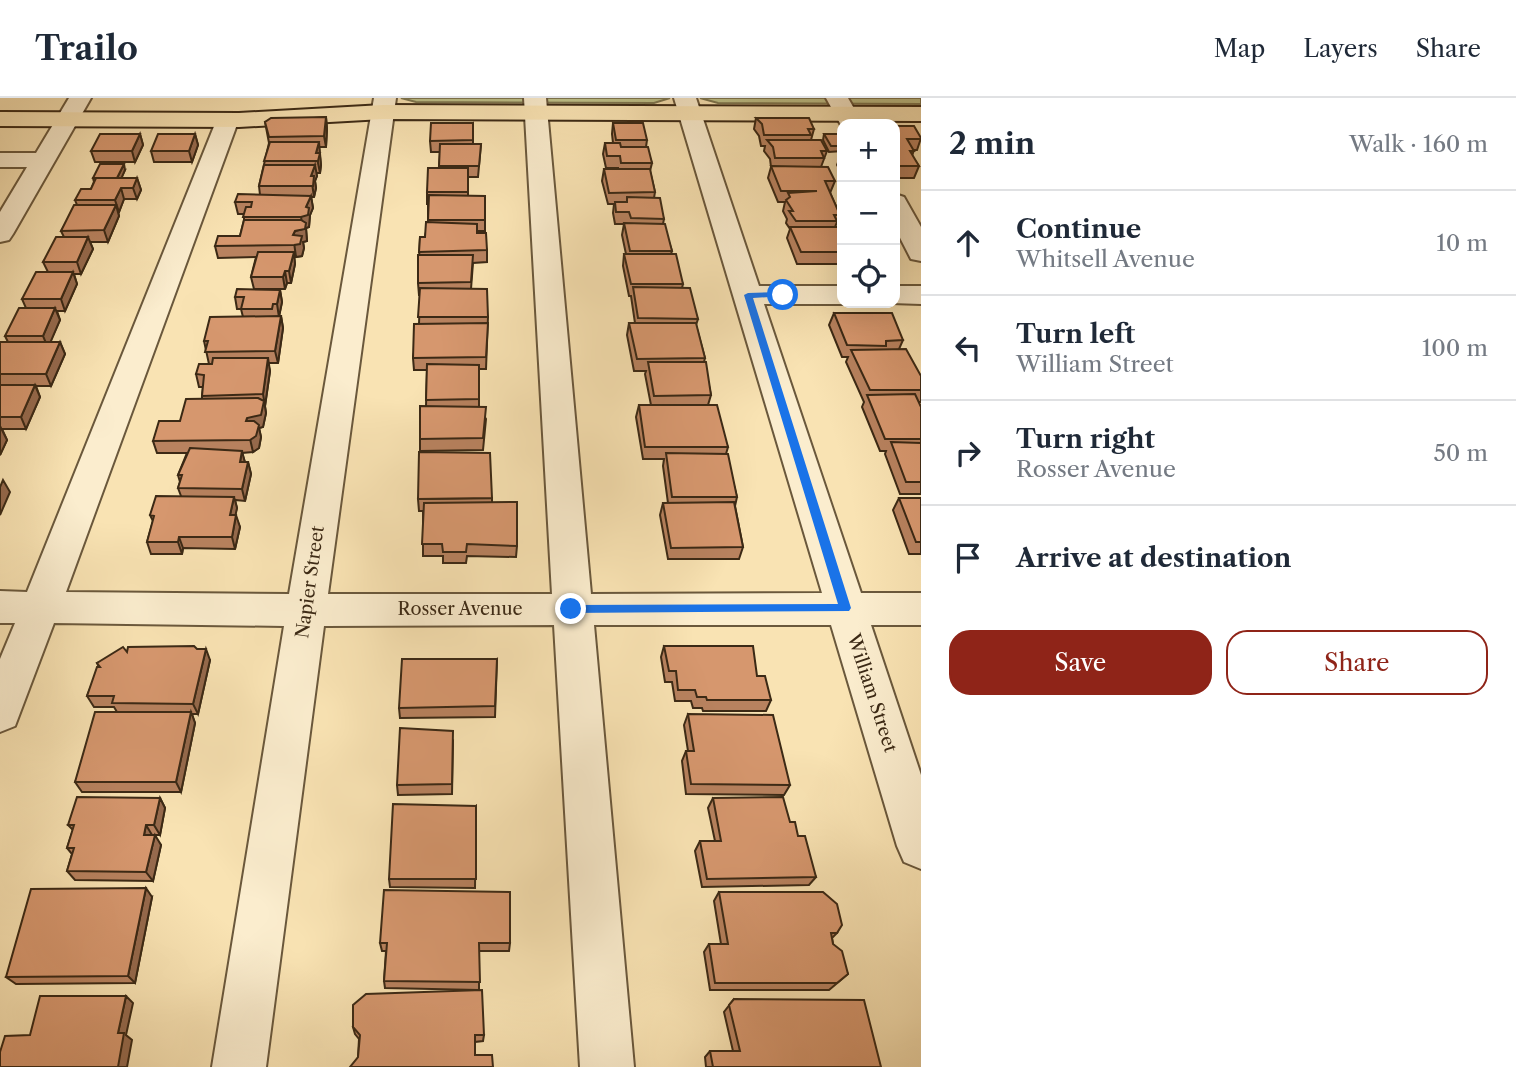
<!DOCTYPE html>
<html lang="en">
<head>
<meta charset="utf-8">
<style>
	body { margin:0; font-family:"Libre Caslon Text",serif; background:#f2f2f3; color:#1f2937 }
	.controls { position:absolute; right:21px; top:21px; display:grid; overflow:hidden; border-radius:14px; box-shadow:0 7px 28px #0002 }
	.controls button { width:63px; height:63px; display:grid; place-items:center; padding:0; border:0; border-bottom:2px solid #e0e1e3; background:#fff; color:#1f2937; font:35px sans-serif }
	.stop { position:absolute; width:21px; height:21px; margin:-16px; border:5px solid #1a73e8; border-radius:50%; background:#fff }
	.stop.end { background:#1a73e8; border-color:#fff; box-shadow:0 2px 7px #0008 }
	.list { margin:0; padding:0; list-style:none }
	h2 { display:flex; justify-content:space-between; align-items:center; height:91px; margin:0; padding:0 28px; font-size:30px }
	h2 small { font-size:23px; font-weight:400; color:#747a83 }
	.list li { display:grid; grid-template-columns:46px 1fr auto; gap:21px; align-items:center; box-sizing:border-box; height:105px; padding:0 28px; border-top:2px solid #e0e1e3 }
	.list b { display:block; font-size:26px; white-space:nowrap }
	.list p { margin:0; font-size:23px; white-space:nowrap; color:#747a83 }
	.list em { font-size:23px; font-style:normal; color:#747a83 }
	.actions { display:flex; gap:14px; padding:21px 28px }
	.actions a { flex:1; padding:16px 0; border:2px solid #8f2418; border-radius:21px; text-align:center; font-size:24px; color:#8f2418 }
	.actions .main { background:#8f2418; color:#fff }
	.icon { flex:none; width:38px; height:38px; fill:none; stroke:currentColor; stroke-width:2; stroke-linecap:round; stroke-linejoin:round }
	.map { position:relative; flex:none; width:921px; height:969px; overflow:hidden }
	header { display:flex; align-items:center; gap:42px; box-sizing:border-box; height:98px; padding:0 35px; background:#fff; border-bottom:2px solid #e0e1e3 }
	header strong { font-size:33px }
	nav { display:flex; gap:38px; margin-inline-start:auto; font-size:24px }
	main { display:flex }
	aside { flex:1; background:#fff }
	.map>svg:first-child { display:block }
	.green { fill:#bfc38b; stroke:#7d7650; stroke-width:2 }
	.lines { fill:none; stroke-linecap:round; stroke-linejoin:round }
	.minor-casing { stroke:#6a583c; stroke-width:4 }
	.major-casing { stroke:#3b2915; stroke-width:4 }
	.minor { fill:#fbedce; fill-rule:evenodd }
	.major { fill:#f9e3b3; fill-rule:evenodd }
	.wall { fill:#b8825f; stroke:#3b2915; stroke-width:2 }
	.shaded-wall { fill:#966a4d; stroke:#3b2915; stroke-width:2 }
	.building { fill:#d6976e; stroke:#3b2915; stroke-width:2 }
	.route { fill:#1a73e8 }
	.labels { text-anchor:middle; stroke-width:5; stroke-linejoin:round; paint-order:stroke }
	.street-label { font-size:18px; fill:#3b2915; stroke:#fbedce }
</style>
</head>
<body>
<header>
<strong>Trailo</strong>
<nav><a>Map</a><a>Layers</a><a>Share</a></nav>
</header>
<main>
<div class="map">
<svg width="921" height="969" viewBox="0 0 921 969">
	<rect width="100%" height="100%" fill="#f9e3b3"/>
	<filter id="stains"><feTurbulence type="fractalNoise" baseFrequency=".00286" numOctaves="4"/><feColorMatrix values="0 0 0 0 .2 0 0 0 0 .09 0 0 0 0 .02 0 0 0 .5 -.17"/></filter>
	<radialGradient id="worn" r=".72"><stop offset=".6" stop-color="#630" stop-opacity="0"/><stop offset="1" stop-color="#630" stop-opacity=".3"/></radialGradient>
	<!-- green -->
	<path class="green" d="M401 0H670L654 5 416 4Z
		M700 0H921V6L718 5Z"/>
	<g class="lines">
		<!-- minor casing -->
		<g class="minor-casing">
			<path id="minor" d="M69 0H91L13 136 9 142 0 144V114L27 69H0V55H36Z
				M374 0H396L328 496H552L524 0H546L591 496 822 495 674 0H696L759 188H842V205H846L842 206H764L861 495H921V527H871L921 677V771L904 764 897 748 831 527H594L634 969H580L554 527 324 528 266 969H212L284 528 54 525 15 628 0 634V561L15 525H0V493L27 494 217 21 220 16H236L239 21 66 494 289 496Z
				M826 0H848L863 26H842V29Z
				M895 96 904 99 921 129V163L911 161 895 130Z
				M895 188H921V206L891 205H895Z"/>
		</g>
		<!-- major casing -->
		<g class="major-casing">
			<path id="major" d="M383 7 921 9V23L383 21 239 29 0 28V14L239 15Z"/>
		</g>
		<!-- minor -->
		<use href="#minor" class="minor"/>
		<!-- major -->
		<use href="#major" class="major"/>
	</g>
	<!-- wall -->
	<path class="wall" d="M326 19 327 31 326 49H319L321 67 320 75H316L317 78 315 83 316 90 314 99H311L313 110 310 117 309 129 306 130 307 143 303 144 304 150 302 158 294 159 295 166 291 185H287L285 191H254L251 179 256 159 218 160 215 148 240 138 244 122V116H238L235 104 260 97 259 88 269 45 265 24Z
		M756 20 814 31 811 42 827 53 821 69 835 83 830 95 840 117 835 129H842V166H797L787 140 790 131 786 125 787 121 783 113 785 104H778L768 80 771 69 770 61 764 53 765 48H761L759 38 754 31Z
		M473 25V46H481L478 79H468V98H485V133H477L487 152V164L473 165 471 191 488 219 486 271H479V309L486 321 483 352 420 353V341L426 308 427 272H414L413 260 419 226 420 197H419L418 185 420 139H425L428 124V106H427V94L439 70 440 54H431L430 43Z
		M613 25 647 42 646 49 652 65 650 73 655 94 654 100 664 121 663 126 672 153 671 156 683 186 682 190 698 221 696 227 705 260 704 264 711 297 708 307 728 349 726 356 737 399 735 408 743 449 739 461H668L660 417 663 405H668L663 368 664 361H643L636 319 639 307H651L645 276 646 273H634L627 237 629 225H635L631 198H629L623 168 624 156H626L622 137 624 126H615L613 115 614 106H608L602 83 604 71H618V70H606L603 56 605 45H613L612 36Z
		M895 28 921 40 917 52H914L912 58 919 68 914 80H895Z
		M140 36 143 47 135 64H95L91 53Z
		M195 36 198 47 192 64H154L151 53Z
		M824 36H842V53L829 54 823 42Z
		M842 60V76L837 67 839 62Z
		M125 72 121 80H137L141 92 137 101H124L119 114H118L119 118 108 144H90L93 151 81 176H74L77 186 65 213H57L60 222 50 244H60L65 256 51 288H36L40 299 26 331H2L7 342 0 357V244H8L5 238 26 210 22 201 48 174 43 164 64 139 61 133 77 107 75 102 91 91 94 84 93 80Z
		M280 192 282 204 279 218H281L283 230 278 265H268L270 273 265 308 266 315 263 329 259 330 261 339 259 350 253 354 242 355 245 364H248L251 376 245 403 235 402 237 410 235 417 240 429 235 451 183 450 182 456H151L147 444 153 423 150 417 181 398 178 390 180 384 178 377 187 355H157L153 343 180 323 202 301V298L203 289H199L196 276 209 266 204 243 243 219 241 211H237L235 199Z
		M834 215 903 242 899 251 921 278V304H918L921 309V396H900L885 356 886 353H880L862 309 864 304 846 264 848 259H842L829 227Z
		M492 400V405L517 448 516 459 467 458 466 465H443V458H423V413H419L418 401Z
		M899 400H921V456H909L893 412Z
		M664 548 757 578 771 602 766 613H703L702 610H693L691 603H675L672 584H665L661 559Z
		M197 551 210 562 198 616H192L195 625 181 694H82L75 684 117 614 114 609H94L87 598 99 569 97 565 127 554Z
		M497 561 495 619 400 620 399 610Z
		M688 616 790 687 784 697 686 696 682 663 686 653H688L684 627Z
		M453 643 452 696 398 697 397 687Z
		M160 700 165 710 160 737H152L161 747 153 783 75 782 67 773 72 756 67 750 73 732 68 727Z
		M713 700 790 724 816 779 809 787 702 789 695 753 700 743H715L708 710Z
		M476 708 475 790 390 789 389 781Z
		M719 794 837 835 832 840 833 846 848 876 829 892H710L704 854 709 846H721L714 803Z
		M152 799 135 885 16 886 6 879Z
		M380 845H510L509 853H479V892L385 890 384 883 386 853H382Z
		M734 901 881 969H706L705 959 710 953H733L724 914Z
		M353 929 484 937 483 943 475 944V957L358 959 359 941 355 936Z"/>
	<!-- shaded-wall -->
	<path class="shaded-wall" d="M326 19 327 31 326 49 324 38Z
		M140 36 143 47 135 64 132 53Z
		M195 36 198 47 192 64 189 53Z
		M319 44 321 67 320 75 316 55Z
		M124 66 125 72 119 86 117 80Z
		M315 67 317 78 315 83 316 90 314 99 311 78Z
		M137 80 141 92 137 101 133 90Z
		M121 90 124 101 119 114 115 102Z
		M311 98 313 110 310 117 309 129 306 130 307 143 303 144 304 150 302 158 296 159 293 137 295 133 303 131 301 119Z
		M116 107 119 118 108 144 104 132Z
		M88 139 93 151 81 176 77 164Z
		M294 154 295 166 291 185 289 173Z
		M285 173 287 185 285 191 283 179Z
		M73 174 77 186 65 213 61 201Z
		M280 192 282 204 279 219 277 206Z
		M55 210 60 222 48 250 43 238Z
		M281 218 283 230 278 265 275 253Z
		M60 244 65 256 51 288 46 276Z
		M268 260 270 273 265 308 263 296Z
		M35 287 40 299 26 331 21 319Z
		M264 303 266 315 263 329 259 330 261 339 259 350 253 354 246 323 247 320Z
		M1 330 7 342 0 357V332Z
		M242 353 245 365 240 364Z
		M248 364 251 376 245 403 242 391Z
		M3 382 10 394 0 417V389Z
		M234 399 237 410 233 429 230 417Z
		M236 417 240 429 235 451 232 439Z
		M179 439 183 450 182 456 178 444Z
		M206 551 210 562 198 616 193 606Z
		M191 614 195 625 181 694 176 684Z
		M160 700 165 710 160 737 154 727Z
		M146 727 152 737 150 747 144 737Z
		M155 737 161 747 153 783 146 774Z
		M146 790 152 799 135 885 128 878Z
		M126 898 133 905 126 937 132 942 127 969H118V935Z"/>
	<!-- building -->
	<path class="building" d="M326 19 324 38 269 39 265 24 271 20Z
		M756 20H809L814 31H808L811 37H764L762 26Z
		M431 25H473V42L430 43Z
		M613 25H643L647 42H616Z
		M895 28H914L921 40V41H907L914 53H910L919 68H895Z
		M100 36H140L132 53H91Z
		M158 36H195L189 53H151Z
		M824 36H842V48H831Z
		M767 42H821L827 53H821L824 60H775L773 49Z
		M270 44H319L316 55H320L318 63H264Z
		M605 45H620L621 49H648L652 65H621L620 58H607Z
		M440 46H481L479 68H439Z
		M100 66H124L117 80H93Z
		M264 67H315L311 78H314L313 88H259Z
		M771 68 828 69 835 83H825L840 117H834L837 123H796L789 113H793L786 102 790 99 788 95 817 93H781Z
		M428 70H468V94H427Z
		M604 71H650L655 94 609 95Z
		M96 80H137L133 90H121L115 102H75L81 91H91Z
		M238 96 311 98 306 109 309 110 308 117 301 119H243L246 109H251L252 104H235Z
		M429 97 485 98V122H428Z
		M627 99 660 100 664 121 631 120 629 114H616L615 104H627Z
		M74 107H116L104 132 61 133Z
		M244 122H301L306 125 305 131 295 133 293 137 302 138 300 146 294 147 215 148 218 138H240Z
		M426 124 477 126V135H486L487 152 419 154 420 139H425Z
		M624 125 665 126 672 153H630Z
		M790 129H842V154H801Z
		M56 139H88L77 164H43Z
		M258 154H294L289 173H285L283 179H251Z
		M624 156H676L683 186H631Z
		M418 157H473L471 184 418 185Z
		M36 174H73L61 201H22Z
		M633 189 690 190 698 221 638 220Z
		M420 190 487 191 488 219H418Z
		M237 191 280 192 277 206H273L272 211H241L244 199H235Z
		M19 210H55L43 238H5Z
		M834 215H892L903 242 886 243V248L847 247Z
		M281 218 275 253 205 254 208 243H204L210 219Z
		M488 225 486 259 413 260 414 226Z
		M629 225H696L705 260 637 261Z
		M0 244H60L46 276H0Z
		M906 251 921 278V292H870L851 252Z
		M213 260H268L263 296 202 298 204 277 196 276 199 266H212Z
		M648 264H706L711 297 654 298Z
		M427 266 479 267V301L426 302Z
		M0 287H35L21 319H0Z
		M915 296 921 309V341H885L867 297Z
		M258 300 264 303 261 317 247 320 246 323H254L259 327 256 338 250 342 153 343 159 323H180L186 301Z
		M639 307H717L728 349H645Z
		M420 308 486 309 483 340 420 341Z
		M891 344 921 345V384H906Z
		M190 350 242 353 240 364H248L242 391 178 390 182 377H178Z
		M419 354 490 355 492 400 418 401Z
		M666 355 728 356 737 399H672Z
		M156 398 234 399 230 417H236L232 439H179L178 444H147L154 418 150 417Z
		M899 400H921V444H916Z
		M517 404V448L467 446 466 454H443L442 446H422L424 405Z
		M734 404 743 449 671 450 663 405Z
		M194 548 197 551H206L193 606 112 605 114 598H87L97 569H100L97 565 123 549 127 554 128 549Z
		M664 548H753L757 578H765L771 602H707L706 599H697L695 592H678L676 573H669Z
		M402 561H497L495 608 399 610Z
		M95 614H191L176 684H75Z
		M688 616 773 617 790 687 691 686 686 653H694Z
		M400 630 453 633 452 686 397 687Z
		M77 699 160 700 154 727H146L144 737H155L146 774 67 773 74 750H67L74 727H68Z
		M783 699 790 724H795L798 738H805L816 779 707 781 700 743H721L713 700Z
		M393 706 476 708V781H389Z
		M146 790 128 878 6 879 31 791Z
		M384 792 510 794V845H479L480 884 384 883 387 845H380Z
		M719 794H823L837 806 842 827 837 835H831L833 846 842 853 848 876 837 885H715L709 846H728Z
		M482 892 484 937H475V957H492L493 969H350L358 959 360 937 353 929V907L366 896Z
		M40 898H126L118 935H124L118 969H0V954L5 938 30 937Z
		M734 901 864 902 881 969H713L710 953H740L729 907Z"/>
	<!-- route -->
	<path class="route" d="M783 194 786 198 753 200 851 510 849 513 567 515 565 511 571 507 838 506 744 197 748 195Z"/>
	<g class="labels">
		<!-- street labels -->
		<g class="street-label">
			<text transform="translate(310 484) rotate(-82)" y="6">Napier Street</text>
			<text x="460" y="517">Rosser Avenue</text>
			<text transform="translate(872 595) rotate(72)" y="6">William Street</text>
		</g>
	</g>
	<rect width="100%" height="100%" filter="url(#stains)"/>
	<rect width="100%" height="100%" fill="url(#worn)"/>
</svg>
<div class="controls">
<button>+</button>
<button>−</button>
<button><svg class="icon" aria-label="locate" viewBox="0 0 24 24"><circle cx="12" cy="12" r="6"/><path d="M12 2v4M12 18v4M2 12h4M18 12h4"/></svg></button>
</div>
<div class="stop" style="left:783px;top:197px"></div>
<div class="stop end" style="left:571px;top:511px"></div>
</div>
<aside>
<h2>2 min<small>Walk · 160 m</small></h2>
<ul class="list">
<li><svg class="icon" aria-label="ahead" viewBox="0 0 24 24"><path d="M12 20V5M6 11l6-6 6 6"/></svg><div><b>Continue</b><p>Whitsell Avenue</p></div><em>10 m</em></li>
<li><svg class="icon" aria-label="left" viewBox="0 0 24 24"><path d="M17 20v-9H6M10 6l-5 5 5 5"/></svg><div><b>Turn left</b><p>William Street</p></div><em>100 m</em></li>
<li><svg class="icon" aria-label="right" viewBox="0 0 24 24"><path d="M7 20v-9h11M14 6l5 5-5 5"/></svg><div><b>Turn right</b><p>Rosser Avenue</p></div><em>50 m</em></li>
<li><svg class="icon" aria-label="arrive" viewBox="0 0 24 24"><path d="M6 21V4h12l-3 4 3 4H6"/></svg><div><b>Arrive at destination</b></div></li>
</ul>
<div class="actions"><a class="main">Save</a><a>Share</a></div>
</aside>
</main>
</body>
</html>
